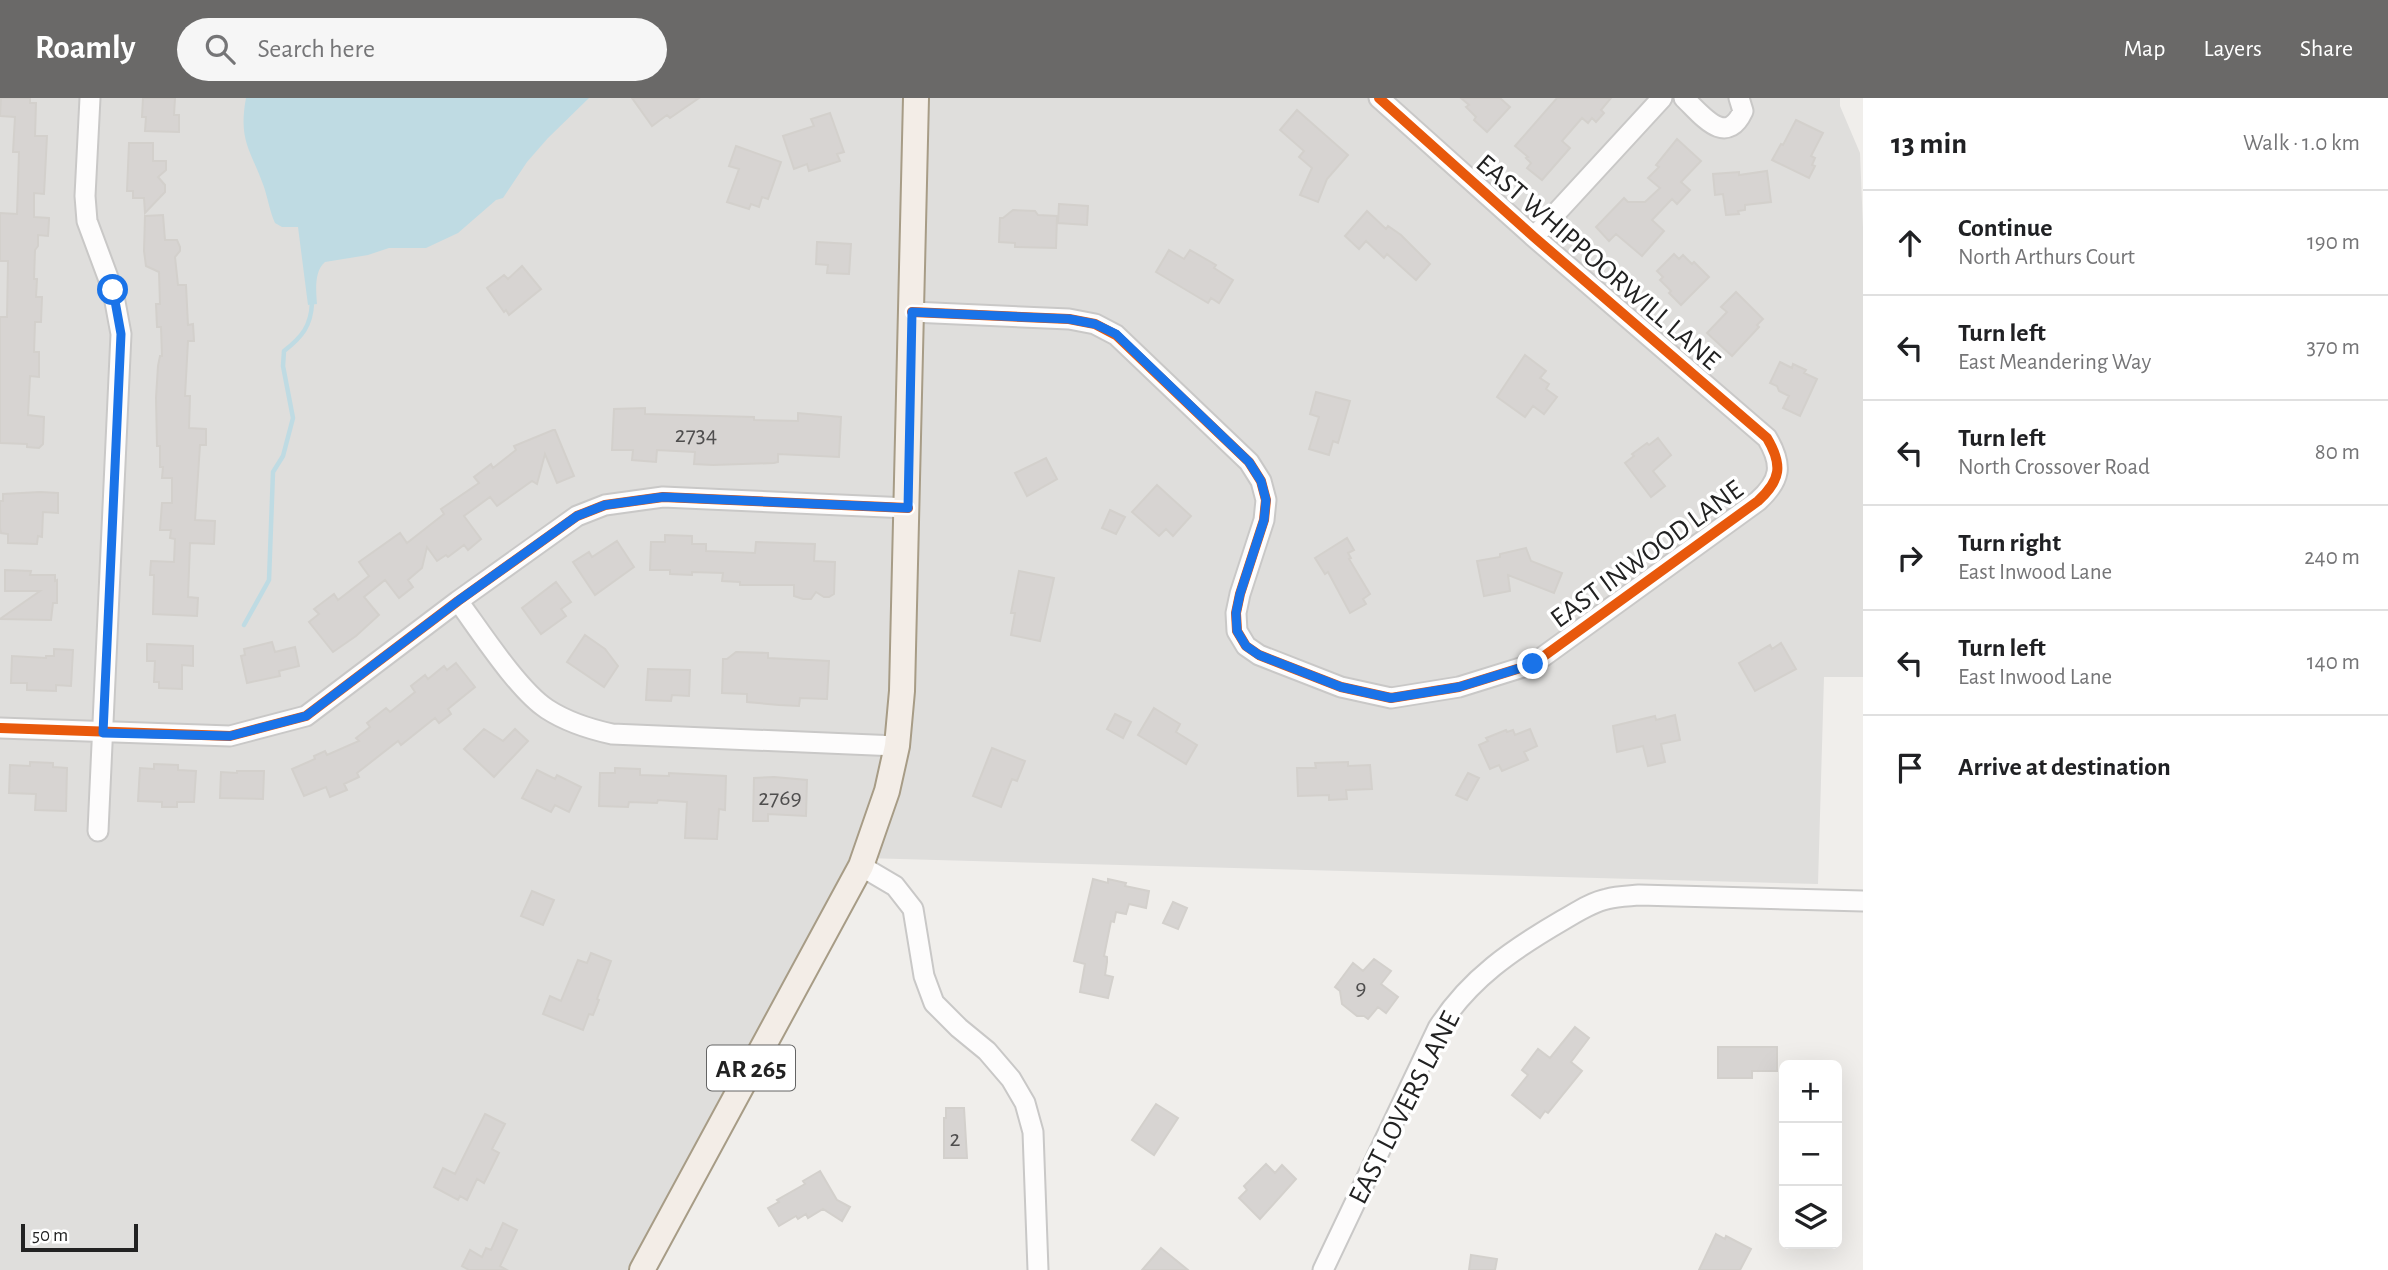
<!DOCTYPE html>
<html lang="en">
<head>
<meta charset="utf-8">
<style>
	body { margin:0; font-family:"Alegreya Sans",sans-serif; background:#f6f6f6; color:#202124 }
	.controls { position:absolute; right:21px; bottom:21px; display:grid; overflow:hidden; border-radius:10px; box-shadow:0 7px 28px #0002 }
	.controls button { width:63px; height:63px; display:grid; place-items:center; padding:0; border:0; border-bottom:2px solid #e0e0e0; background:#fff; color:#202124; font:35px sans-serif }
	.scale { position:absolute; left:21px; bottom:18px; width:117px; box-sizing:border-box; padding-left:7px; border:4px solid #222; border-top:0; font-size:19px; line-height:24px; white-space:nowrap; color:#222; -webkit-text-stroke:5px #fff; paint-order:stroke }
	.stop { position:absolute; width:21px; height:21px; margin:-16px; border:5px solid #1a73e8; border-radius:50%; background:#fff }
	.stop.end { background:#1a73e8; border-color:#fff; box-shadow:0 2px 7px #0008 }
	.list { margin:0; padding:0; list-style:none }
	h2 { display:flex; justify-content:space-between; align-items:center; height:91px; margin:0; padding:0 28px; font-size:30px }
	h2 small { font-size:23px; font-weight:400; color:#757577 }
	.list li { display:grid; grid-template-columns:46px 1fr auto; gap:21px; align-items:center; box-sizing:border-box; height:105px; padding:0 28px; border-top:2px solid #e0e0e0 }
	.list b { display:block; font-size:26px; white-space:nowrap }
	.list p { margin:0; font-size:23px; white-space:nowrap; color:#757577 }
	.list em { font-size:23px; font-style:normal; color:#757577 }
	.icon { flex:none; width:38px; height:38px; fill:none; stroke:currentColor; stroke-width:2; stroke-linecap:round; stroke-linejoin:round }
	.map { position:relative; flex:none; width:1863px; height:1172px; overflow:hidden }
	header { display:flex; align-items:center; gap:42px; box-sizing:border-box; height:98px; padding:0 35px; background:#6a6968; color:#fff }
	header strong { font-size:33px }
	nav { display:flex; gap:38px; margin-inline-start:auto; font-size:24px }
	.search { width:490px; height:63px; background:#f6f6f6; display:flex; align-items:center; gap:18px; box-sizing:border-box; padding:0 24px; border-radius:38px; color:#757577; font-size:26px }
	main { display:flex }
	aside { flex:1; background:#fff }
	.map>svg:first-child { display:block }
	.residential { fill:#dfdedc }
	.water { fill:#bfdbe3 }
	.lines { fill:none; stroke-linecap:round; stroke-linejoin:round }
	.stream { stroke:#bfdbe3; stroke-width:4.5 }
	.building { fill:#d7d4d2; stroke:#d3d0cc; stroke-width:2 }
	.minor-casing { stroke:#c9c8c7; stroke-width:23 }
	.major-casing { stroke:#a79c86; stroke-width:28 }
	.minor { stroke:#fdfcfc; stroke-width:19 }
	.major { stroke:#f3ede7; stroke-width:24 }
	.cycleway-casing { stroke:#fff; stroke-width:15 }
	.cycleway { stroke:#e8590c; stroke-width:10 }
	.route { stroke:#1a73e8; stroke-width:9 }
	.labels { text-anchor:middle; stroke-width:7; stroke-linejoin:round; paint-order:stroke }
	.number-label { font-size:24px; fill:#4f4e4e }
	.shield { fill:#fff; stroke:#646464; stroke-width:2 }
	.shield-label { font-size:26px; font-weight:bold; fill:#222 }
	.street-label { font-size:28px; fill:#222; stroke:#fff }
</style>
</head>
<body>
<header>
<strong>Roamly</strong>
<div class="search"><svg class="icon" aria-label="search" viewBox="0 0 24 24"><circle cx="10" cy="10" r="6"/><path d="M15 15l6 6"/></svg>Search here</div>
<nav><a>Map</a><a>Layers</a><a>Share</a></nav>
</header>
<main>
<div class="map">
<svg width="1863" height="1172" viewBox="0 0 1863 1172">
	<rect width="100%" height="100%" fill="#f0eeeb"/>
	<!-- residential -->
	<path class="residential" d="M0 0H1840V8L1860 55 1863 130V579H1824L1818 786 864 760 642 1172H0Z"/>
	<!-- water -->
	<path class="water" d="M246 0H589L548 40 527 64 503 100 496 102 458 135 426 150H389L368 157 325 164C314 173 316 193 317 206L308 207 298 129H282L275 125C270 114 268 101 264 89 251 52 238 43 246 0Z"/>
	<g class="lines">
		<!-- stream -->
		<path class="stream" d="M244 527 269 482 273 374 283 358 293 320 283 268 284 253C302 239 311 228 312 205"/>
	</g>
	<!-- building -->
	<path class="building" d="M1 0H30V5H36L35 38H47L44 96 34 95V119L49 120V122L48 138 38 137V148L35 152 34 181H37L36 199H42L41 224H35L34 254H39V279L30 278 28 317 44 319 43 346 39 350 27 349V346L0 345V219H7L8 163H0V115L17 116 19 54H13L15 19 0 18Z
		M143 0H175L174 17H179V34L145 33 146 19H142Z
		M632 0H699L670 20 667 17 652 28Z
		M1461 0H1500L1510 9 1487 34 1474 22 1476 19 1466 9 1469 7Z
		M1557 0H1611L1601 12 1604 15 1596 24 1592 20 1588 25 1582 20 1562 43 1570 50 1542 82 1527 70 1531 65 1526 60 1528 59 1515 48Z
		M1297 12 1348 57 1327 81 1318 104 1300 97 1312 70 1299 59 1304 53 1280 32Z
		M830 15 844 54 837 56 840 63 809 73 807 66 794 71 783 38 814 28 811 21Z
		M1796 22 1823 35 1811 58 1815 60 1812 67 1815 68 1809 80 1772 62 1781 46 1783 47Z
		M1677 41 1701 63 1681 84 1690 92 1677 106 1672 101 1652 122 1664 133 1642 158 1616 136 1609 143 1596 129 1624 100 1628 104H1645L1660 90 1648 80 1659 69 1656 67Z
		M129 45H153V63H166V72L158 79 165 87V94L145 115 144 100H133V93H127Z
		M736 48 781 64 768 101 762 99 759 109 751 106 749 111 727 104 739 71 729 68Z
		M1767 73 1771 104 1745 107V112L1738 113 1739 116 1726 117 1723 96 1715 97 1713 76 1739 74V77Z
		M1059 106 1088 108 1087 127 1058 125Z
		M1013 112 1035 113 1038 117 1057 118 1056 150 1015 149V145L999 144 1000 120H1003Z
		M1367 113 1386 131 1388 128 1401 137 1430 166 1416 182 1387 156 1384 160 1366 143 1359 151 1345 138Z
		M163 117 165 142H177L180 149V153L175 159 178 187H186L188 227 193 226 194 243H188L185 298H190L189 330 206 331V347H200L195 422 215 423 214 446 190 445 188 499 198 500 197 518 153 516 154 477H150L151 463 174 464 175 441 170 440 171 432H160L162 405H172V380H162L163 369H160V348H157L156 300 158 268 160 258H162L161 229H157L156 206H160L159 174 146 168 144 153 145 118Z
		M817 144 851 146 849 176 827 175 828 167 816 166Z
		M1169 152 1184 161 1190 152 1216 167 1214 170 1233 182 1219 205 1211 200 1208 205 1156 174Z
		M1674 156 1679 161 1683 157 1692 166 1694 164 1709 179 1681 207 1669 195 1671 193 1660 182 1663 179 1657 173Z
		M522 168 541 191 509 217 506 212 504 214 487 190 504 177 508 181Z
		M1736 194 1763 221 1757 227 1759 229 1732 258 1707 235 1727 214 1721 209Z
		M1525 257 1546 273 1540 280 1549 286 1546 291 1557 299 1544 316 1533 308 1525 319 1497 299Z
		M1780 264 1792 270 1793 266 1806 272 1804 275 1817 281 1800 318 1783 310 1789 298 1779 293 1777 288 1770 285Z
		M1316 294 1350 303 1338 345 1333 343 1329 357 1309 351 1319 319 1310 316Z
		M645 310V316L754 319V322L798 323V315L841 319 839 359 778 356V364L774 365 713 367 694 366 695 354 657 352 656 364 632 362 633 352H612L614 311Z
		M553 332H555L574 378 557 385 545 356 537 386 532 383 497 408 490 399 464 418 481 441 468 452 464 447 448 459 446 457 437 463 427 449 422 470 408 482 413 489 399 500 385 482 364 499 379 517 356 538 333 554 309 524 319 516 314 511 334 496 338 502 369 478 359 464 400 435 407 445 444 416 441 411 479 385 474 379 491 366 493 370 516 352 514 348Z
		M1658 340 1671 357 1653 373 1665 388 1651 399 1625 365 1634 358 1632 356 1647 345 1649 347Z
		M1046 360 1057 381 1027 398 1015 375Z
		M1157 387 1191 418 1173 438 1166 431 1159 438 1132 414Z
		M40 394 58 395V415L43 414 42 439 38 438 37 446 8 445V436L1 435 0 430V403H3V396Z
		M1110 412 1125 419 1116 436 1102 430Z
		M665 437 692 438V446H706V453L755 455 756 444 815 446 814 463 835 464 834 496 829 499H824L816 494 811 501H803L794 498V487H740V484L722 483 723 475 692 474V477L670 476V472H650L651 444H665Z
		M1347 440 1354 452 1348 455 1351 460 1349 461 1370 496 1363 501 1366 506 1350 515 1328 474 1325 476 1315 460Z
		M617 443 634 469 595 497 573 464 589 454 592 459Z
		M1526 450 1531 463 1562 475 1554 495 1508 477 1510 493 1484 498 1477 463 1500 459V456Z
		M5 472 31 473 30 477H55V483L57 482V505H53L51 522 0 521 40 493H5Z
		M1019 473 1054 480 1040 543 1011 537 1015 515H1011Z
		M556 484 571 504 561 511 566 518 541 536 522 510Z
		M585 537 605 551 618 568 604 589 567 564Z
		M272 544 275 554 295 549 299 568 279 573 280 578 247 585 241 558 245 557 244 551Z
		M1781 545 1796 571 1755 593 1739 565 1770 547 1772 551Z
		M147 546 193 548V568L182 567V591L159 590V584H154L155 563H147Z
		M54 551 73 552 71 588 56 587V593L27 592V585H11L12 558 46 560V558H54Z
		M736 554 768 555V560L829 563 827 601 800 600 799 608 779 607 747 604V596L722 595 723 561H727Z
		M456 565 475 589 448 611 451 616 439 625 435 620 401 647 398 643 357 675 359 679 344 686 347 692 330 699 326 689 304 698 292 671 315 661 314 658 325 653 327 657 359 643 356 640 370 629 367 625 386 610 390 614 415 594 411 588 425 577 428 581 444 568 447 572Z
		M648 571 690 572 689 598 672 597 671 603 646 602Z
		M1154 610 1180 626 1176 634 1197 647 1186 666 1138 637Z
		M1115 616 1131 624 1123 640 1107 631Z
		M1675 617 1680 642 1661 646 1665 664 1648 668 1643 648 1617 654 1613 628 1655 618 1656 622Z
		M484 631 503 643 515 631 528 643 494 679 464 651Z
		M1530 631 1537 648 1524 654 1528 662 1502 673 1499 667 1490 671 1479 647 1488 643 1486 640 1506 632 1507 634 1513 632 1515 637Z
		M992 650 1025 663 1017 683 1012 681 1001 709 973 698Z
		M30 664 53 665V669L67 670 66 713 35 712 36 696 9 695 10 667 30 668Z
		M1348 664V668L1370 667 1372 691 1346 692 1347 701 1329 702V697L1298 698 1297 670H1316L1315 665Z
		M154 666 178 667V672L196 673 194 704H177V709H162V704L138 703 140 670 154 671Z
		M615 670 640 671V677L669 678V675L726 678 725 712 719 711 717 741 685 740 687 704 658 702 657 705 629 704 628 709 599 708 600 675H615Z
		M537 672 555 681 557 677 581 689 569 714 555 707 551 714 522 700Z
		M237 673H264L263 701 220 700 221 674 237 675Z
		M1468 675 1479 680 1467 702 1456 697Z
		M774 679 807 682 806 718 768 716V723H753L754 680Z
		M1093 781 1108 785V781L1126 785 1125 788 1149 793 1146 810 1129 806 1126 816 1116 814 1114 824 1111 823 1104 858 1107 859V864L1105 877 1113 879 1108 900 1080 894 1085 866 1074 863Z
		M532 793 554 802 543 827 521 818Z
		M1173 804 1187 810 1178 831 1163 825Z
		M591 855 611 863 597 901 599 902 593 917 589 916 583 932 543 916 550 898 561 903 578 862 587 865Z
		M1374 861 1391 873 1381 886 1398 899 1386 915 1378 909 1368 921 1364 918H1357L1342 906 1340 893 1335 889 1353 865 1363 873Z
		M1575 929 1589 940 1571 964 1582 973 1548 1015 1545 1013 1540 1020 1512 997 1528 977 1522 972 1538 951 1550 960Z
		M1718 949H1777V973H1752V980H1718Z
		M1156 1006 1178 1020 1154 1057 1132 1042Z
		M946 1010H964L967 1060H944V1020H946Z
		M485 1016 505 1026 492 1051 499 1055 484 1085 477 1081 467 1102 460 1098 458 1102 434 1089 443 1070 455 1076Z
		M1266 1066 1275 1075 1282 1067 1296 1081 1260 1121 1239 1100 1247 1092 1244 1088Z
		M820 1073 837 1102 850 1109 842 1123 823 1111 808 1120 806 1116 798 1121 796 1118 779 1128 768 1110 779 1104 777 1102 805 1086 803 1083Z
		M503 1125 517 1132 500 1168 507 1172H469L462 1168 470 1152 482 1159 486 1150 491 1152Z
		M1716 1136 1725 1141 1726 1138 1751 1151 1740 1172H1699Z
		M1161 1150 1188 1172H1142Z
		M1471 1157 1497 1161 1495 1172H1469Z"/>
	<g class="lines">
		<!-- minor casing -->
		<g class="minor-casing">
			<path id="minor" d="M90 0 85 98 87 123 113 193 121 236 98 733
				M1684 0C1702 17 1726 50 1743 13L1739 0
				M1534 139 1662 0
				M912 214 1069 221 1095 226 1116 237 1249 364 1261 383 1266 402 1264 422 1240 496 1236 515 1237 533 1246 548 1259 557 1341 589 1391 600 1459 589 1533 566 1758 403C1781 382 1783 367 1767 340L1534 139 1379 0
				M458 503C480 533 518 592 547 611 567 624 589 631 612 636L897 648
				M0 630 230 638 306 618 458 503 577 418 605 407 663 399 908 410
				M861 768 895 788 913 811 924 878 934 905 959 930 987 953 1011 981 1025 1005 1033 1034 1038 1172
				M1323 1172 1438 930C1469 881 1513 851 1563 822 1577 814 1592 804 1607 801 1617 798 1629 798 1639 797L1863 803"/>
		</g>
		<!-- major casing -->
		<g class="major-casing">
			<path id="major" d="M642 1172 861 768 887 693 897 648 902 593 916 0"/>
		</g>
		<!-- minor -->
		<use href="#minor" class="minor"/>
		<!-- major -->
		<use href="#major" class="major"/>
		<!-- cycleway casing -->
		<g class="cycleway-casing">
			<path id="cycleway" d="M912 214 1069 221 1095 226 1116 237 1249 364 1261 383 1266 402 1264 422 1240 496 1236 515 1237 533 1246 548 1259 557 1341 589 1391 600 1459 589 1533 566 1758 403C1781 382 1783 367 1767 340L1534 139 1379 0
				M0 630 230 638 306 618 458 503 577 418 605 407 663 399 908 410"/>
		</g>
		<!-- cycleway -->
		<use href="#cycleway" class="cycleway"/>
	</g>
	<g class="lines">
		<!-- route -->
		<path class="route" d="M113 192 121 236 103 635 230 638 306 618 458 503 577 418 605 407 663 399 908 410 912 214 1069 221 1095 226 1116 236 1249 364 1261 383 1266 402 1264 422 1240 496 1236 515 1237 533 1246 548 1259 557 1341 589 1391 600 1459 589 1533 566"/>
	</g>
	<g class="labels">
		<!-- number labels -->
		<g class="number-label">
			<text x="696" y="344">2734</text>
			<text x="780" y="707">2769</text>
			<text x="1361" y="897">9</text>
			<text x="955" y="1048">2</text>
		</g>
		<!-- shield labels -->
		<rect class="shield" x="707" y="947.5" width="88" height="45" rx="5"/>
		<g class="shield-label">
			<text x="751" y="979">AR 265</text>
		</g>
		<!-- street labels -->
		<g class="street-label">
			<text transform="translate(1599 163) rotate(41)" y="10">EAST WHIPPOORWILL LANE</text>
			<text transform="translate(1646 455) rotate(-36)" y="10">EAST INWOOD LANE</text>
			<text transform="translate(1403 1009) rotate(-63)" y="10">EAST LOVERS LANE</text>
		</g>
	</g>
</svg>
<div class="controls">
<button>+</button>
<button>−</button>
<button><svg class="icon" aria-label="layers" viewBox="0 0 24 24"><path d="M12 4l9 5-9 5-9-5zM3 14l9 5 9-5"/></svg></button>
</div>
<div class="scale">50 m</div>
<div class="stop" style="left:113px;top:192px"></div>
<div class="stop end" style="left:1533px;top:566px"></div>
</div>
<aside>
<h2>13 min<small>Walk · 1.0 km</small></h2>
<ul class="list">
<li><svg class="icon" aria-label="ahead" viewBox="0 0 24 24"><path d="M12 20V5M6 11l6-6 6 6"/></svg><div><b>Continue</b><p>North Arthurs Court</p></div><em>190 m</em></li>
<li><svg class="icon" aria-label="left" viewBox="0 0 24 24"><path d="M17 20v-9H6M10 6l-5 5 5 5"/></svg><div><b>Turn left</b><p>East Meandering Way</p></div><em>370 m</em></li>
<li><svg class="icon" aria-label="left" viewBox="0 0 24 24"><path d="M17 20v-9H6M10 6l-5 5 5 5"/></svg><div><b>Turn left</b><p>North Crossover Road</p></div><em>80 m</em></li>
<li><svg class="icon" aria-label="right" viewBox="0 0 24 24"><path d="M7 20v-9h11M14 6l5 5-5 5"/></svg><div><b>Turn right</b><p>East Inwood Lane</p></div><em>240 m</em></li>
<li><svg class="icon" aria-label="left" viewBox="0 0 24 24"><path d="M17 20v-9H6M10 6l-5 5 5 5"/></svg><div><b>Turn left</b><p>East Inwood Lane</p></div><em>140 m</em></li>
<li><svg class="icon" aria-label="arrive" viewBox="0 0 24 24"><path d="M6 21V4h12l-3 4 3 4H6"/></svg><div><b>Arrive at destination</b></div></li>
</ul>
</aside>
</main>
</body>
</html>
